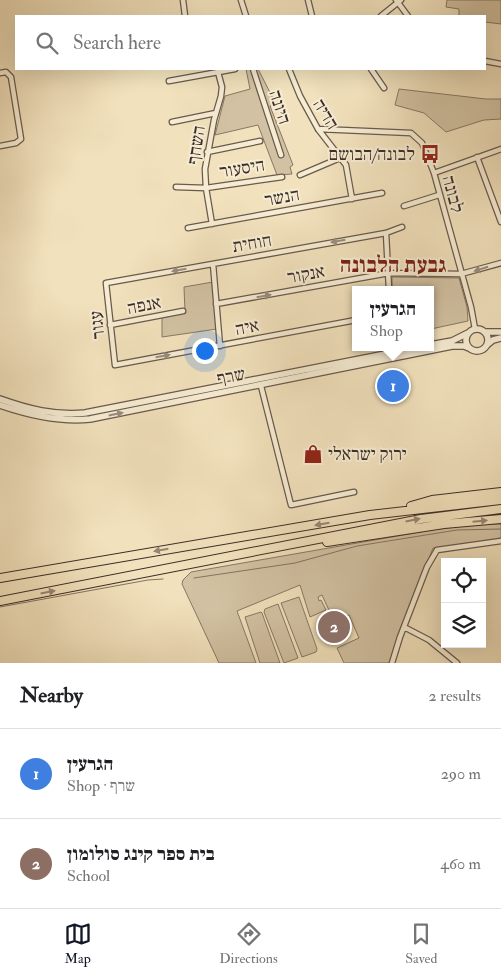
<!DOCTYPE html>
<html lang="en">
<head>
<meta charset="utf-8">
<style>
	body { margin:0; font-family:"IM FELL Double Pica","Frank Ruhl Libre",serif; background:#f2f2f2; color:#202124 }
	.controls { position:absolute; right:15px; bottom:15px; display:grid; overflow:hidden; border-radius:0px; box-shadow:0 5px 20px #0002 }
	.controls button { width:45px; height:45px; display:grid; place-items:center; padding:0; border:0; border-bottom:1px solid #e0e0e0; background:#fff; color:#202124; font:25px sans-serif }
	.you { position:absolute; left:204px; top:350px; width:18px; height:18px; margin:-12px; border:4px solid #fff; border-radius:50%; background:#1a73e8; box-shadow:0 0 0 8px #1a73e833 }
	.badge { display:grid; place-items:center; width:32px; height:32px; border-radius:50%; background:#111827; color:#fff; font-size:16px; font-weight:700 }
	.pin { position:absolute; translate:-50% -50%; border:2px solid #fff; box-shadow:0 1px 5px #0006 }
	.popup { position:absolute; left:352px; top:286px; width:82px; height:65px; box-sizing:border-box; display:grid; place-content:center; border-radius:0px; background:#fff; filter:drop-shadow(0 1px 4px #0005); font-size:16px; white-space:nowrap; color:#757577 }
	.popup b { font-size:19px; color:#202124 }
	.popup::after { content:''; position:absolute; left:50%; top:100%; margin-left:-10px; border:10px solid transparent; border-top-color:#fff }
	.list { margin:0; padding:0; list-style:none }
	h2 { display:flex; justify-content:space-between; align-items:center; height:65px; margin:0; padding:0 20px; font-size:21px }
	h2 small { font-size:16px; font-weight:400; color:#757577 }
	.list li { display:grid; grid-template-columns:32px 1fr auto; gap:15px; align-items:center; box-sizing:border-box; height:90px; padding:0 20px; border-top:1px solid #e0e0e0 }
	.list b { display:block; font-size:19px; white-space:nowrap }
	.list p { margin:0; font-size:16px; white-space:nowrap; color:#757577 }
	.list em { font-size:16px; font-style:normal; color:#757577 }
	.icon { flex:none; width:28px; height:28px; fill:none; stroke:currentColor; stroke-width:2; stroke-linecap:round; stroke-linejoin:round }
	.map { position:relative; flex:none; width:501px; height:663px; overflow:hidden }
	.search { position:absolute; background:#fff; box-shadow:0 5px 20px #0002; left:15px; right:15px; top:15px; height:55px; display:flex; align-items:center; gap:12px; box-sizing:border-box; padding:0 18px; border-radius:0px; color:#757577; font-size:19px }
	.sheet { height:245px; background:#fff }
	nav { display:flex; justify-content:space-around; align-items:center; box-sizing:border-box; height:70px; border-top:1px solid #e0e0e0; background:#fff; font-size:14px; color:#757577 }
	nav a { display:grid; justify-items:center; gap:2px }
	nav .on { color:#111827 }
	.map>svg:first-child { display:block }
	.green { fill:#d2c2a3; stroke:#877865 }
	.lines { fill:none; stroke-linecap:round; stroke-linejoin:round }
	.stream { stroke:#837462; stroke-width:1 }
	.minor-casing { stroke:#695a4c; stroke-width:7 }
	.tertiary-casing { stroke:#695a4c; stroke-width:8 }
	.motorway-casing { stroke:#3c2d27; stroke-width:10 }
	.minor { stroke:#f6ecd3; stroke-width:4.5 }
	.tertiary { stroke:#f6ecd3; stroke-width:5.5 }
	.motorway { stroke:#f1e1bc; stroke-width:8 }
	.oneway { fill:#998c7d }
	.oneway2 { fill:#968772 }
	.labels { text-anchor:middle; stroke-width:4; stroke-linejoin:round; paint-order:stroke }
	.street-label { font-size:18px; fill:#3c2d27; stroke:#f6ecd3 }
	.poi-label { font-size:18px; fill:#3c2d27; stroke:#f6ecd3; text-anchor:end }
	.district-label { font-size:22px; font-weight:bold; fill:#7a1f14; stroke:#f6ecd3 }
</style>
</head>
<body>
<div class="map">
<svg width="501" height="663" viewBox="0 0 501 663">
	<rect width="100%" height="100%" fill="#f1e1bc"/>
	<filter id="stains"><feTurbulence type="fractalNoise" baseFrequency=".004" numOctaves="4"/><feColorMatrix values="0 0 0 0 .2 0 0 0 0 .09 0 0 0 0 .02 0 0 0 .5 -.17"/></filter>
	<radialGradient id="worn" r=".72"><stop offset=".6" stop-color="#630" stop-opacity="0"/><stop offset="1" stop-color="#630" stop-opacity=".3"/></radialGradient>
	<!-- green -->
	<path class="green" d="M447 0H501V24L485 22V16H459V9L446 7Z
		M246 69H258L277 106H270L293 165 290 167 292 174 277 175 258 125 215 135 225 96 250 89Z
		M399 89 486 99H501V119L484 120 446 132 424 113 395 105Z
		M392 277 459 278 467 307 468 321 431 329 430 290H392Z
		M213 282 217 329 162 337V317L185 312 184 287Z
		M501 524V539L433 548 399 634 390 663H344L337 648 359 638 349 615 334 621 322 595 318 597 319 601 321 600 326 610 310 617 300 585 237 611 256 663H219L182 584 183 580 191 572 432 530 472 525Z
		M299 597 317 649 316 652 302 657 281 603Z
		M278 604 298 658 284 663 264 612 265 609Z
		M261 612 262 613 280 663H260L245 617Z"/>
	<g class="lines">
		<!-- stream -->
		<path class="stream" d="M194 578 295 563 357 546 457 530 501 529
			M0 607 148 580 163 579"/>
		<!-- minor casing -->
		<g class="minor-casing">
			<path id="minor" d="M183 0 185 16
				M241 0 246 16
				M308 0 312 16
				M396 0 408 16
				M381 16 401 0
				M485 61 501 64
				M253 69 281 155
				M289 69 300 96 318 129 346 165 352 199
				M371 69 384 88
				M0 73 6 72 11 77 21 139 16 143 0 146
				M169 81 235 69
				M172 122 216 113
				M318 129 411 133 422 143 434 173 471 307 475 329
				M207 152 260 141
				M477 157 501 222
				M434 173 501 149
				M300 175 340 158
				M176 187 206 188 282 177
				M404 206 439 195
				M212 224 206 188 205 169 214 120 221 96 222 87 218 72
				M188 228 382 193
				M386 233 389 290
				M213 264 220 346
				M216 304 389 273 461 274 501 263
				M356 320 115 365 106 283 386 233 402 227
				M110 325 183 311
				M261 386 291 505 354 492
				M404 627 429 640 457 663
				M392 663 400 637 427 567 437 550 501 541"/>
		</g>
		<!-- tertiary casing -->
		<g class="tertiary-casing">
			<path id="tertiary" d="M466 340a11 11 0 1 1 22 0a11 11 0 1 1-22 0Z
				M485 332H501
				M430 345 452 341 468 333
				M487 345 493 340 501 338
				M0 399C28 409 55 416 85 413L421 347
				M0 405C29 415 59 422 90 419L452 346H464L469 348"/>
		</g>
		<!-- motorway casing -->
		<g class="motorway-casing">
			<path id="motorway" d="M411 506 432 500 501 492
				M327 542 444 524 501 519
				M0 578 370 515 501 500
				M0 601 421 519 501 509"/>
		</g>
		<!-- minor -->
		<use href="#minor" class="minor"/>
		<!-- tertiary -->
		<use href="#tertiary" class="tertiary"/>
		<!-- motorway -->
		<use href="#motorway" class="motorway"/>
	</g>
	<!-- one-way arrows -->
	<defs><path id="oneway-solid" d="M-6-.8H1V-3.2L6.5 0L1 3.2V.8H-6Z" transform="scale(1.25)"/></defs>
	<g class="oneway">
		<use href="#oneway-solid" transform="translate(338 241) rotate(170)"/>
		<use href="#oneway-solid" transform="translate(481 269) rotate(163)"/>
		<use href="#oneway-solid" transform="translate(179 270) rotate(170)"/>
		<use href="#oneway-solid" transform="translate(264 296) rotate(-10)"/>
		<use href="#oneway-solid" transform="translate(163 356) rotate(-10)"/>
		<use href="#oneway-solid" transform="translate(116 414) rotate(-11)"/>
	</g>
	<g class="oneway2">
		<use href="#oneway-solid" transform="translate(413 520) rotate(-11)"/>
		<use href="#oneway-solid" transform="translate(480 521) rotate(-5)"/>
		<use href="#oneway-solid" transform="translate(322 524) rotate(170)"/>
		<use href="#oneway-solid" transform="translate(161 550) rotate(170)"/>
		<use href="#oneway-solid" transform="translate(48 592) rotate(-11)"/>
	</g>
	<!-- icons -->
	<defs>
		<g id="bus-bare" transform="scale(1.5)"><path d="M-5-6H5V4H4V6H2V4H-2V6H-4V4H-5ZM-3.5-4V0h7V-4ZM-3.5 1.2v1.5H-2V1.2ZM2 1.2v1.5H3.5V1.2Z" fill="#8f2418" stroke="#f6ecd3" stroke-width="2.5" paint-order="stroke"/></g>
		<g id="shop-bare" transform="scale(1.5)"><path d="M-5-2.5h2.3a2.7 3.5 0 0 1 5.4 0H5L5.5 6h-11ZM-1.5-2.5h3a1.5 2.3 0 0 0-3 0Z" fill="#8f2418" stroke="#f6ecd3" stroke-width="2.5" paint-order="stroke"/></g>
	</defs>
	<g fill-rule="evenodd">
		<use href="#bus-bare" x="430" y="154"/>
		<use href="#shop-bare" x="313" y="454"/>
	</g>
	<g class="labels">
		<!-- street labels -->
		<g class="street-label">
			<text transform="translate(280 107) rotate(72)" y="6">היונה</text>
			<text transform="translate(326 114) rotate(58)" y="6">הדיה</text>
			<text transform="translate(196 145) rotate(-81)" y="6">השחף</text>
			<text transform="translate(242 168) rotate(-9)" y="6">היסעור</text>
			<text transform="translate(453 194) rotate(75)" y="6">לבונה</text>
			<text transform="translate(282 197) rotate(-10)" y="6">הנשר</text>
			<text transform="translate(252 243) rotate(-10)" y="6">חוחית</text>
			<text transform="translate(306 274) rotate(-10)" y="6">אנקור</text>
			<text transform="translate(144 305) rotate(-11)" y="6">אנפה</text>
			<text transform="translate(97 325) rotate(-96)" y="6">עגור</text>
			<text transform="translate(247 327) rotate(-11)" y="6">איה</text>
			<text transform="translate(231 376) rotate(-11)" y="6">שרף</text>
		</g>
		<!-- poi labels -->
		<g class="poi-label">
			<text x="415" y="160">לבונה/הבושם</text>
			<text x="328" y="460" text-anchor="start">ירוק ישראלי</text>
		</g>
		<!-- district labels -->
		<g class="district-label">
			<text x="393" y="272">גבעת הלבונה</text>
		</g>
	</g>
	<rect width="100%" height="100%" filter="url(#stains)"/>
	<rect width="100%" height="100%" fill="url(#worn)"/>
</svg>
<div class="controls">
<button><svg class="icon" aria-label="locate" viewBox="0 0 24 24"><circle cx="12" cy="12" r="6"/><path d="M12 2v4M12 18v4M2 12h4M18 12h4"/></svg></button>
<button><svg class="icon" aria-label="layers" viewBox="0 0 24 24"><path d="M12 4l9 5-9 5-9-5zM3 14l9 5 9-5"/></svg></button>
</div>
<div class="you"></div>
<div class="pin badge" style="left:393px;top:386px;background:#3f7fe0">1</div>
<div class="popup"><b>הגרעין</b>Shop</div>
<div class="pin badge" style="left:334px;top:627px;background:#8d6e63">2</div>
<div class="search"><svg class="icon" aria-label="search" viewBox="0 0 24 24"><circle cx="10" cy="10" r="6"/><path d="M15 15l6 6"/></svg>Search here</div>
</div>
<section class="sheet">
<h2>Nearby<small>2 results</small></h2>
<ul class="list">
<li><span class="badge" style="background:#3f7fe0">1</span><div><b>הגרעין</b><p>Shop · שרף</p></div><em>290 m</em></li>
<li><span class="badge" style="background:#8d6e63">2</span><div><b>בית ספר קינג סולומון</b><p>School</p></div><em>460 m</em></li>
</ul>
</section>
<nav>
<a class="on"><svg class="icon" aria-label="map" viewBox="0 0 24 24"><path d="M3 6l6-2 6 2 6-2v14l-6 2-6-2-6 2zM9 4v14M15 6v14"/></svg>Map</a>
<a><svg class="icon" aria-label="directions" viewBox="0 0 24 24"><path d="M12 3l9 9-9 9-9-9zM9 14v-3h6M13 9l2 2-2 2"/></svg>Directions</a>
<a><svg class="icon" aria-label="saved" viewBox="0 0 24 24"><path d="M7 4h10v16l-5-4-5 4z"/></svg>Saved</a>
</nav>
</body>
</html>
